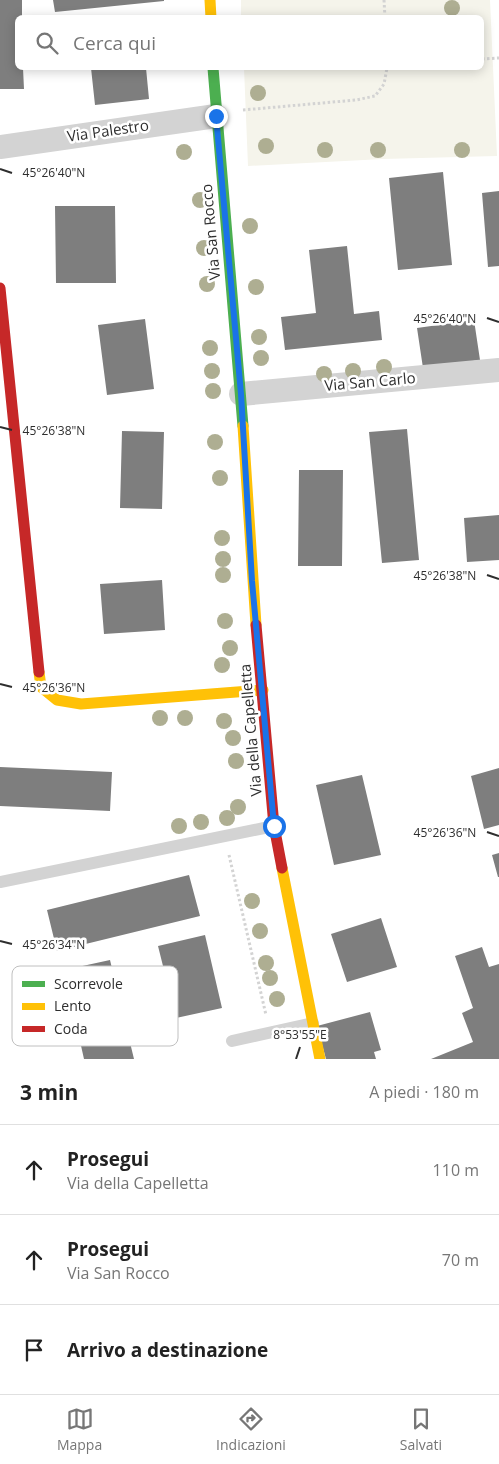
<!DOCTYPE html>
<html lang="it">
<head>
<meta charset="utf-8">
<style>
	body { margin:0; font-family:"Open Sans",sans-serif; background:#f6f6f6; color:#222 }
	.stop { position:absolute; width:15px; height:15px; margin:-11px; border:4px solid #1a73e8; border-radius:50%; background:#fff }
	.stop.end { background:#1a73e8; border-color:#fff; box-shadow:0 1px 5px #0008 }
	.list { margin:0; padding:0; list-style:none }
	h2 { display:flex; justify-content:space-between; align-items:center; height:65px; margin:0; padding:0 20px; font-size:21px }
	h2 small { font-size:16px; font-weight:400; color:#767676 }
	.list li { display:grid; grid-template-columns:32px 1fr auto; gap:15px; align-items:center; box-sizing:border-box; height:90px; padding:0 20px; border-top:1px solid #e0e0e0 }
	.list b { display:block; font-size:19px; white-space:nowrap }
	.list p { margin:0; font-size:16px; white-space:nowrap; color:#767676 }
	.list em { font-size:16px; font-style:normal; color:#767676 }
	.icon { flex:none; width:28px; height:28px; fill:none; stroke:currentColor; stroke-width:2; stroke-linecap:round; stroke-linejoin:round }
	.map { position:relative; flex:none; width:499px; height:1059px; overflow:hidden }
	.search { position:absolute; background:#fff; box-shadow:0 2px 12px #0003; left:15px; right:15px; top:15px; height:55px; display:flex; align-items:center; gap:12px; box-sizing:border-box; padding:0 18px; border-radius:8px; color:#767676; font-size:19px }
	.sheet { height:335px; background:#fff }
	nav { display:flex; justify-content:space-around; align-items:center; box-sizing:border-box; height:70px; border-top:1px solid #e0e0e0; background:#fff; font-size:14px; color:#767676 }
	nav a { display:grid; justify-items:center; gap:2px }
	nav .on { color:#777 }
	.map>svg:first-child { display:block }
	.green { fill:#f5f4eb }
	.building { fill:#7e7e7e }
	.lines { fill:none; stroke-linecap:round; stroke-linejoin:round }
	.path { stroke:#d3d3d3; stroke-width:3; stroke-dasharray:2.5 2.5; stroke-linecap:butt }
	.lane { stroke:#d3d3d3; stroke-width:12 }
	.street { stroke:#d3d3d3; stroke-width:24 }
	.fast { stroke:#4caf50; stroke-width:11 }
	.slow { stroke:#ffc107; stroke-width:11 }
	.jam { stroke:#c62828; stroke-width:11 }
	.tree { fill:#aeae92 }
	.route { stroke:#1a73e8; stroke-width:6 }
	.ticks { fill:none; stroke:#2e2e2e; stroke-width:2 }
	.labels { text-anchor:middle; stroke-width:5; stroke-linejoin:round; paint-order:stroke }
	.street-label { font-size:15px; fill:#2e2e2e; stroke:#fff }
	.key { fill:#fff; stroke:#c0c0c0; stroke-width:1 }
	.key-label { font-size:14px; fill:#2e2e2e }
	.ticks-label { font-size:12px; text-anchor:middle; fill:#2e2e2e; stroke:#fff; stroke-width:5; stroke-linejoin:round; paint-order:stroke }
</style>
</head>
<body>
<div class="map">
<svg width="499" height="1059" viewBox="0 0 499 1059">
	<rect width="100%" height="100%" fill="#fff"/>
	<!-- green -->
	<path class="green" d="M241 0H490L497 156 383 159 248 166 244 68H482V18L241 17Z"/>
	<!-- building -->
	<path class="building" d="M0 0H22V18H18V68H23L24 89H0Z
		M53 0H164V1L55 12Z
		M91 68H146L149 99 95 105Z
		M443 172 452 265 398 270 389 178Z
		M499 191V266L488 267 482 193Z
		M55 206H115L116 283H56Z
		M347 246 354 314 379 311 382 340 285 350 281 317 316 313 309 250Z
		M145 319 154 389 107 395 98 325Z
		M474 320 480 360 423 368 417 328Z
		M407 429 419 560 382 563 369 432Z
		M122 431 164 432 162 509 120 508Z
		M299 470H343L342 566H298Z
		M499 515V560L467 562 464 518Z
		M162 580 165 630 104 634 100 584Z
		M0 767 112 772 110 811 0 806Z
		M499 768V825L484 829 471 776Z
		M362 775 381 855 334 865 316 785Z
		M499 853V877H498L492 855Z
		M189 875 200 916 57 951 47 910Z
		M381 918 397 967 347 982 331 934Z
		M205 935 222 1008 176 1018 158 946Z
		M482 947 489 967 499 964V1059H431L473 1042 462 1013 473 1008 455 956Z
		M110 960 134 1059H84L64 970Z
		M370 1012 381 1050 374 1052 376 1059H326L317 1026Z"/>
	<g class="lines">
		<!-- path -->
		<path class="path" d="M384 0 385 18
			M482 59 499 58
			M243 110 356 100 375 96 384 84 387 68
			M229 855 266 1015"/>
		<!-- lane -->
		<path class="lane" d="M0 882 274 826
			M232 1041 313 1023"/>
		<!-- street -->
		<path class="street" d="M0 147 216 116
			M241 394 499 370"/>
		<!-- fast -->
		<path class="fast" d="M213 68 243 426"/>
		<!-- slow -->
		<path class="slow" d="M210 0 211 18
			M243 426 256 625
			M39 672 41 687 57 700 81 704 263 690
			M282 868 320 1059"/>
		<!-- jam -->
		<path class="jam" d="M0 288 39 672
			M256 625 274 826 282 868"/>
	</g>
	<!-- trees -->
	<g class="tree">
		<circle cx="452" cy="8" r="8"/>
		<circle cx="258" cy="93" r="8"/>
		<circle cx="266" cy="146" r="8"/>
		<circle cx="325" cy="150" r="8"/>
		<circle cx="378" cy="150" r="8"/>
		<circle cx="462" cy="150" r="8"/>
		<circle cx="184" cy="152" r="8"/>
		<circle cx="200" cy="200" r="8"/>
		<circle cx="250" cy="226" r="8"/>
		<circle cx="204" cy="248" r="8"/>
		<circle cx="207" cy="284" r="8"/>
		<circle cx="256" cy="287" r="8"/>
		<circle cx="259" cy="337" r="8"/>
		<circle cx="210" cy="348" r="8"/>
		<circle cx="261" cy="358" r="8"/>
		<circle cx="384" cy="367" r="8"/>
		<circle cx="212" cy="371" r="8"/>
		<circle cx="353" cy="371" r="8"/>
		<circle cx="324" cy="374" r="8"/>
		<circle cx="213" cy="391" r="8"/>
		<circle cx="215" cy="442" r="8"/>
		<circle cx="220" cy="478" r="8"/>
		<circle cx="222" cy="538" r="8"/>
		<circle cx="223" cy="559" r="8"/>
		<circle cx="223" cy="575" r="8"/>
		<circle cx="225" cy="621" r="8"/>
		<circle cx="230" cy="648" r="8"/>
		<circle cx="222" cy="665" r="8"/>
		<circle cx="160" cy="718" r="8"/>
		<circle cx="185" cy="718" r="8"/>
		<circle cx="224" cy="721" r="8"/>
		<circle cx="233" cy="738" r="8"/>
		<circle cx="236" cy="761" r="8"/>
		<circle cx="238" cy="807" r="8"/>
		<circle cx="227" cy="818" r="8"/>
		<circle cx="201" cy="822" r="8"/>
		<circle cx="179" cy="826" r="8"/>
		<circle cx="252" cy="901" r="8"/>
		<circle cx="260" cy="931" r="8"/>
		<circle cx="266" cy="963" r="8"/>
		<circle cx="270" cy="978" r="8"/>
		<circle cx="277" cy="999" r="8"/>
	</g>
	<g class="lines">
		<!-- route -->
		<path class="route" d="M216 116 241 394 252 581 274 826"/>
	</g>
	<!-- ticks -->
	<path class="ticks" d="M0 169 12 173M487 318 499 322M0 427 12 430M487 575 499 579M0 684 12 687M487 832 499 836M0 941 12 944M296 1059 300 1047"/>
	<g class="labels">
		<!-- street labels -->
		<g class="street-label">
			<text transform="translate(108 131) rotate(-8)" y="5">Via Palestro</text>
			<text transform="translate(211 232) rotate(-95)" y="5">Via San Rocco</text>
			<text transform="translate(370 382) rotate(-5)" y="5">Via San Carlo</text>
			<text transform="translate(251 730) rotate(-95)" y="5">Via della Capelletta</text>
		</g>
	</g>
	<!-- legend -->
	<rect x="12" y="966" width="166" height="80" rx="8" class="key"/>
	<rect x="22" y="981" width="23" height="6" fill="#4caf50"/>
	<rect x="22" y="1003" width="23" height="7" fill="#ffc107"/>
	<rect x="22" y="1026" width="23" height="6" fill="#c62828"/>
	<g class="key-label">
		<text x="54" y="989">Scorrevole</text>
		<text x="54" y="1011">Lento</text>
		<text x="54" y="1034">Coda</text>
	</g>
	<g class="ticks-label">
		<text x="54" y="177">45°26'40"N</text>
		<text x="445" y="323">45°26'40"N</text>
		<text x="54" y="435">45°26'38"N</text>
		<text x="445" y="580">45°26'38"N</text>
		<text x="54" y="692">45°26'36"N</text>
		<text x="445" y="837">45°26'36"N</text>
		<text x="54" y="949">45°26'34"N</text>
		<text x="300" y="1039">8°53'55"E</text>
	</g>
</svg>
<div class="stop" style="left:274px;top:826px"></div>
<div class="stop end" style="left:216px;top:116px"></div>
<div class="search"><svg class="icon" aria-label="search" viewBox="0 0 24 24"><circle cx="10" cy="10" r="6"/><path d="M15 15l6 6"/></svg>Cerca qui</div>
</div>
<section class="sheet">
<h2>3 min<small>A piedi · 180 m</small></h2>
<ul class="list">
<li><svg class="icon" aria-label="ahead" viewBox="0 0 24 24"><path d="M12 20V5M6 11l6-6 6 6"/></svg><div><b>Prosegui</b><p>Via della Capelletta</p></div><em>110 m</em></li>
<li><svg class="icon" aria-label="ahead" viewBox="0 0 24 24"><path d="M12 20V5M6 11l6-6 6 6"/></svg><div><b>Prosegui</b><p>Via San Rocco</p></div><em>70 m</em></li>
<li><svg class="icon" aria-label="arrive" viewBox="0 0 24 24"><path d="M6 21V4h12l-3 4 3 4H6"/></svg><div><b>Arrivo a destinazione</b></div></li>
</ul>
</section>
<nav>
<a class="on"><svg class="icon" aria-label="map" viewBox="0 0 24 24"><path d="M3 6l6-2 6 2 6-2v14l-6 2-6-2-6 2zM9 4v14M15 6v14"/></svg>Mappa</a>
<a><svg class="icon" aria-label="directions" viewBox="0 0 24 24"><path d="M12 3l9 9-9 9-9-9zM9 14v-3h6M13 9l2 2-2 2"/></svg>Indicazioni</a>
<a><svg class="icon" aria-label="saved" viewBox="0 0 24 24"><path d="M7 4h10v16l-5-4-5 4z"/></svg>Salvati</a>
</nav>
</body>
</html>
